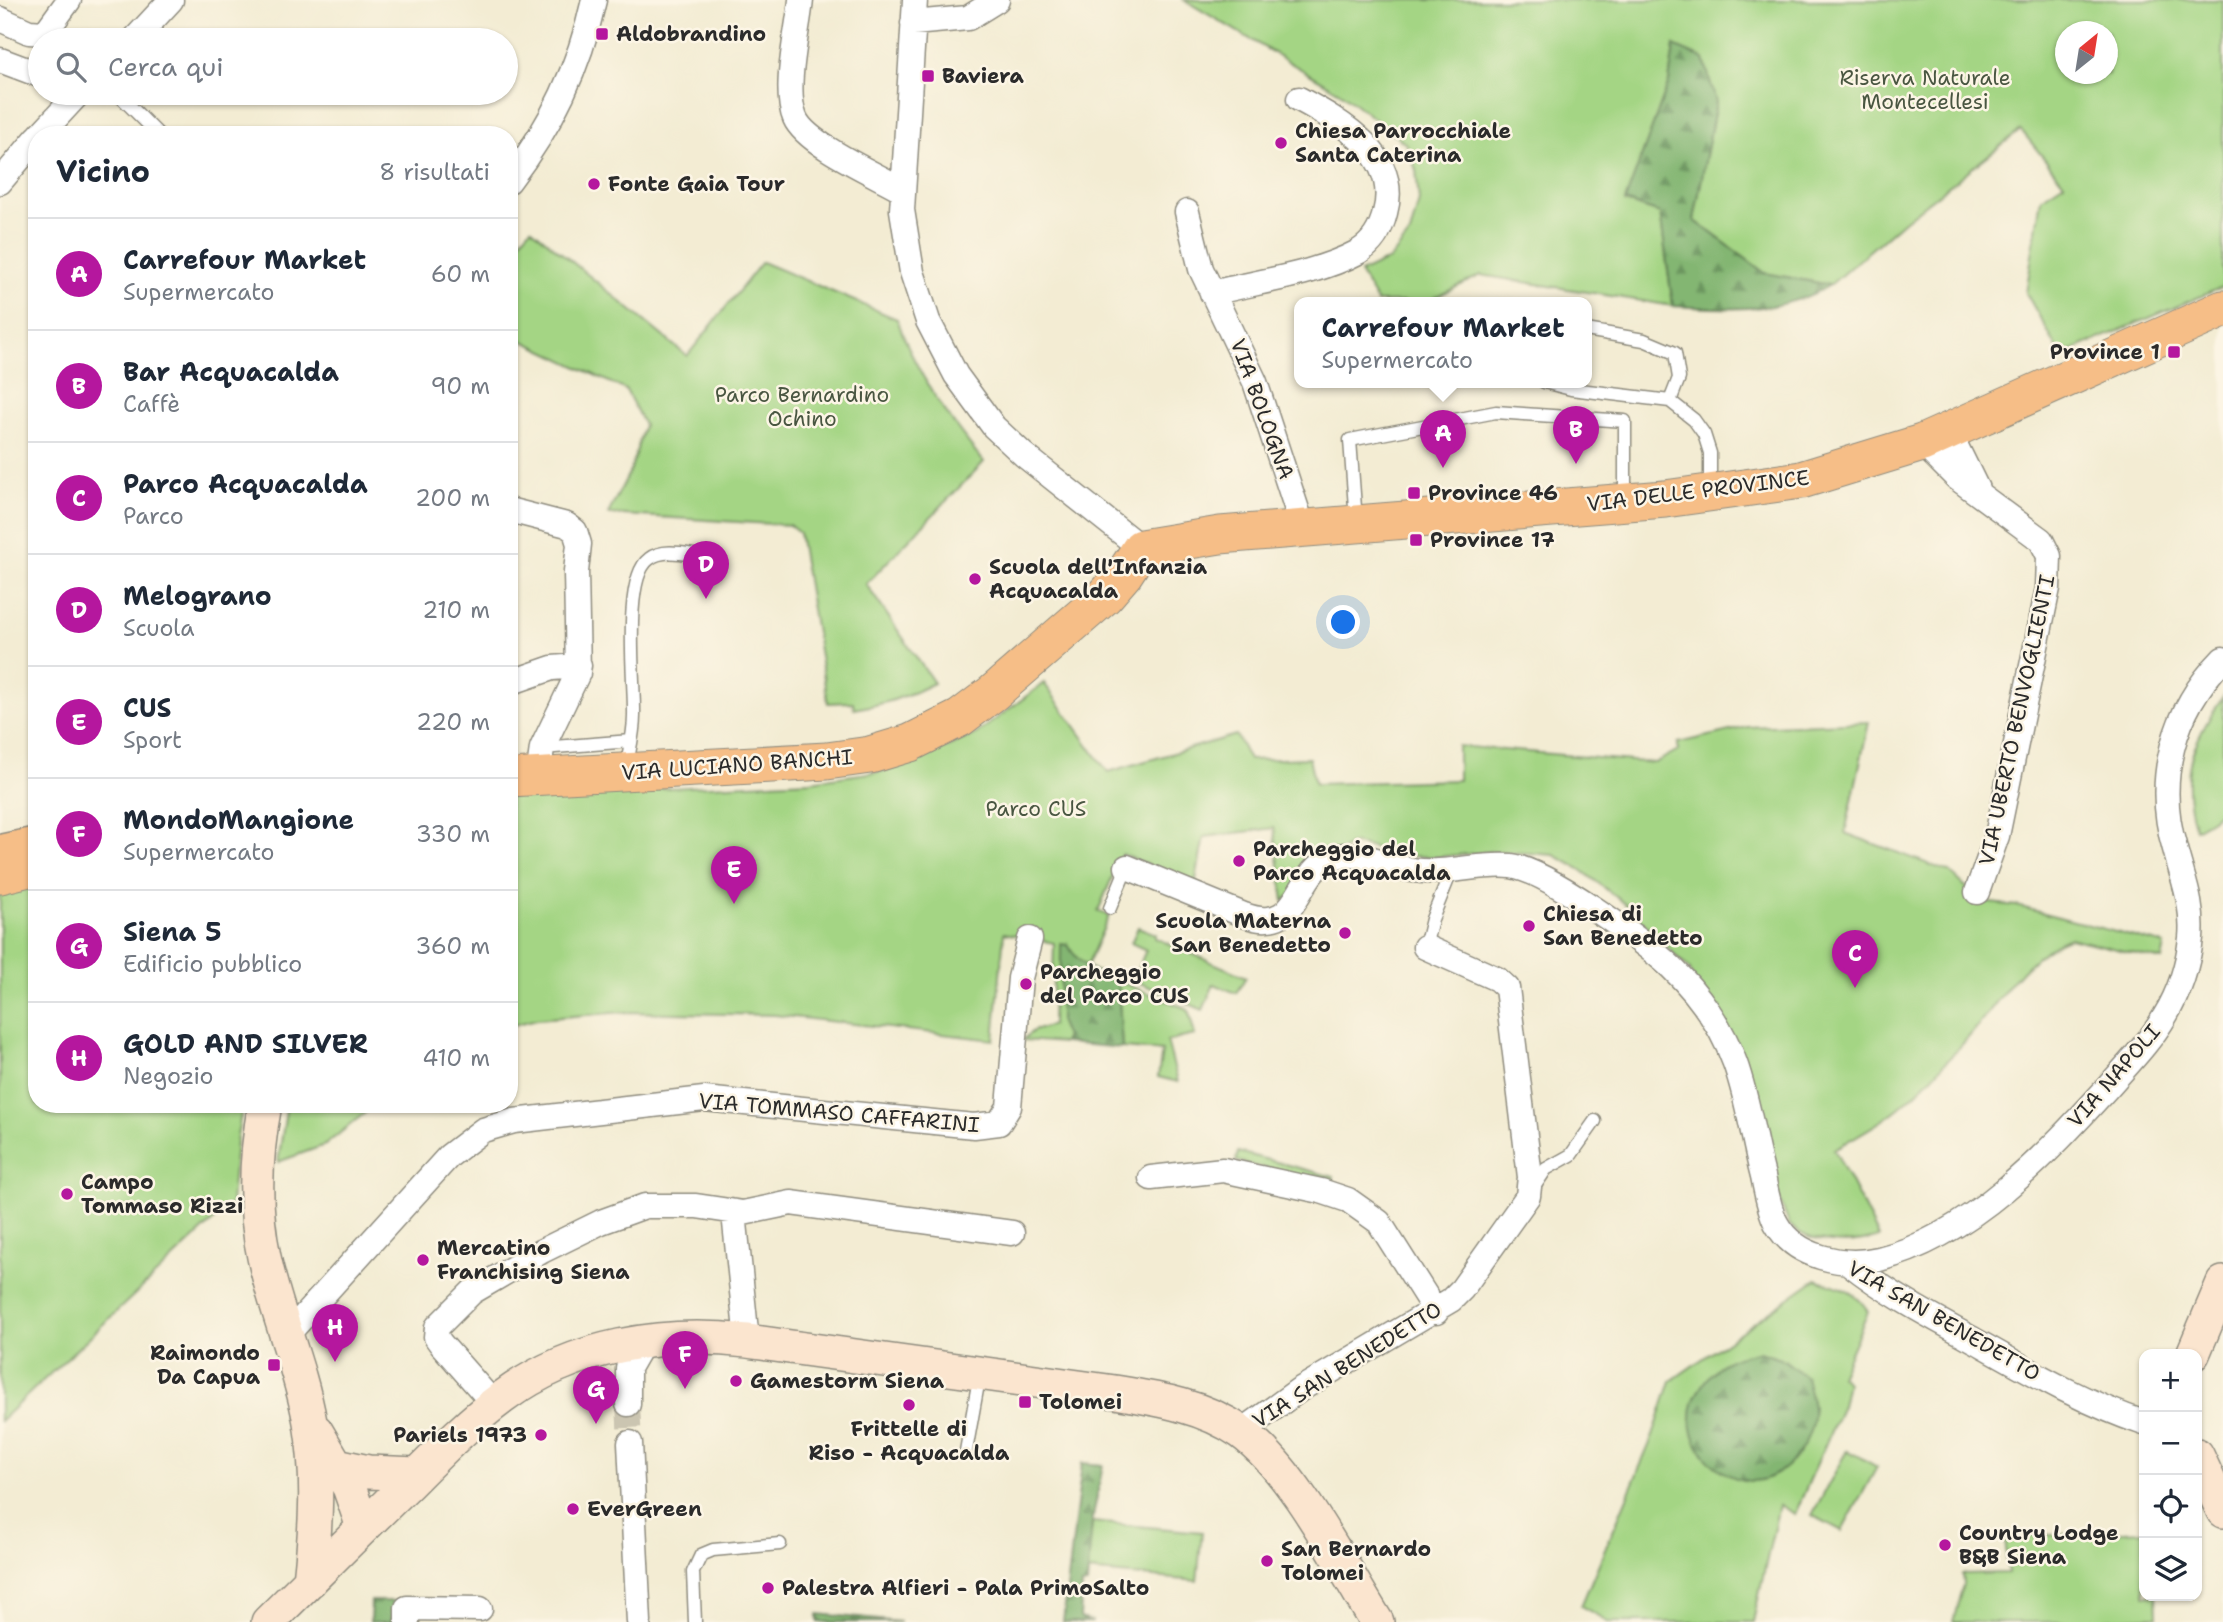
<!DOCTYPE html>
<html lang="it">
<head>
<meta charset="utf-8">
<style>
	body { margin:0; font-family:"Shantell Sans",sans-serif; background:#f2f2f3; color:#1f2937 }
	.controls { position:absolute; right:21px; bottom:21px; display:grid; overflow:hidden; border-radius:14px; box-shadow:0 2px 5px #0004 }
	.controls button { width:63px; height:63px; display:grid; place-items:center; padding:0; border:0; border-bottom:2px solid #e0e1e3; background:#fff; color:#1f2937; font:35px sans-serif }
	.compass { position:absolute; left:2055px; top:21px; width:63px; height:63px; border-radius:50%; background:#fff; box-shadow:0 2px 5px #0004; rotate:30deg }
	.you { position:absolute; left:1344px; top:623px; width:24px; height:24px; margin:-18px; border:5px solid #fff; border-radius:50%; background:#1a73e8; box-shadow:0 0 0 10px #1a73e833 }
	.badge { display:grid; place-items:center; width:46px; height:46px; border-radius:50%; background:#b5179e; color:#fff; font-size:23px; font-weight:700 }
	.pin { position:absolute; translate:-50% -58px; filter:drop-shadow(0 2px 4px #0008) }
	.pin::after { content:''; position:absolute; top:37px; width:24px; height:21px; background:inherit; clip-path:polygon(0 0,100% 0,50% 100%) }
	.popup { position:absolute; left:1294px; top:297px; width:298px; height:91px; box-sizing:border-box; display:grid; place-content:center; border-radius:14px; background:#fff; filter:drop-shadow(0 2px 5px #0005); font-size:23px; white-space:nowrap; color:#747a83 }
	.popup b { font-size:26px; color:#1f2937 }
	.popup::after { content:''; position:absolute; left:50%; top:100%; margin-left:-14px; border:14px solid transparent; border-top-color:#fff }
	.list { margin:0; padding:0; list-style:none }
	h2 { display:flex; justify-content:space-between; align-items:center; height:91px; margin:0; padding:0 28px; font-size:30px }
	h2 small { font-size:23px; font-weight:400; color:#747a83 }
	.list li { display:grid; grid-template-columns:46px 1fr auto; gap:21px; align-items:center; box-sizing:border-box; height:112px; padding:0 28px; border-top:2px solid #e0e1e3 }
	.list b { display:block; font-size:26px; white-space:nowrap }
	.list p { margin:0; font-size:23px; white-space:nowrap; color:#747a83 }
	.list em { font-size:23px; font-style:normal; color:#747a83 }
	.icon { flex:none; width:38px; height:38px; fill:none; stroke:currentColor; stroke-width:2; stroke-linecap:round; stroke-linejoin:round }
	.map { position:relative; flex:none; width:2223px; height:1622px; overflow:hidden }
	.search { position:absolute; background:#fff; box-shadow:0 2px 5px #0004; left:28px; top:28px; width:490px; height:77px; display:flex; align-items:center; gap:18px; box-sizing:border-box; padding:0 24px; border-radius:38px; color:#747a83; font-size:26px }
	.panel { position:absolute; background:#fff; box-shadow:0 2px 5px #0004; left:28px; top:126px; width:490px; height:987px; border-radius:28px }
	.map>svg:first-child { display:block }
	.green { fill:#a4d584; stroke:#688058; stroke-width:2; fill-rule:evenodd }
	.forest { fill:url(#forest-firs); stroke:#57704e; stroke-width:2 }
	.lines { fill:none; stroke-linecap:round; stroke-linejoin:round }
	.street-tunnel { stroke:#cbc5b1; stroke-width:24; stroke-dasharray:24 12; stroke-linecap:butt }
	.lane-casing { stroke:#8f8c7f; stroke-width:15 }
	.street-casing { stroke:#8f8c7f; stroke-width:27 }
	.secondary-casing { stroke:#8f8c7f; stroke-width:36 }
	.primary-casing { stroke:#8f8c7f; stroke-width:39 }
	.highway-casing { stroke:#8f8c7f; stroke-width:41 }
	.lane { stroke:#fff; stroke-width:12 }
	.street { stroke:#fff; stroke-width:24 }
	.secondary { stroke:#fbe5cf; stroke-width:33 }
	.primary { stroke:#f6be87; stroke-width:37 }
	.highway { stroke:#f6be87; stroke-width:38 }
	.poi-dot { fill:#b5179e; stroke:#fcf5e5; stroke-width:2.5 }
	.labels { text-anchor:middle; stroke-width:5; stroke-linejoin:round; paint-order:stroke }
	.poi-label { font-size:21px; font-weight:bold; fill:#2b2b2b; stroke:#fcf5e5; text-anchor:start }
	.park-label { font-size:21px; fill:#495641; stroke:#fcf5e5 }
	.street-label { font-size:21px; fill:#2b2b2b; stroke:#fcf5e5 }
</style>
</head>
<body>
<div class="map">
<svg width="2223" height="1622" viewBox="0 0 2223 1622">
	<defs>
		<pattern id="forest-firs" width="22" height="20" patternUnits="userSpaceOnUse" patternTransform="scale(1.75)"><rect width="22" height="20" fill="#83b672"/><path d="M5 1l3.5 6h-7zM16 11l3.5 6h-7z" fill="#6b945e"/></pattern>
	</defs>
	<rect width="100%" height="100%" fill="#fcf5e5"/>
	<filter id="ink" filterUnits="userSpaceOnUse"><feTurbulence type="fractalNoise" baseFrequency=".0143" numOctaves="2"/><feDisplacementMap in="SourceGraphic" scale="14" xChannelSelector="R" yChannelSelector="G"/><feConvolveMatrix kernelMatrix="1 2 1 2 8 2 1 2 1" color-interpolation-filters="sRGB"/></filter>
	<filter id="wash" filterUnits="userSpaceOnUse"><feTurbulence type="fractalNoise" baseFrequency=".00686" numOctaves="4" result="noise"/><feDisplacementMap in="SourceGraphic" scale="28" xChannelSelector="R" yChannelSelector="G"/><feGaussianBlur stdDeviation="1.57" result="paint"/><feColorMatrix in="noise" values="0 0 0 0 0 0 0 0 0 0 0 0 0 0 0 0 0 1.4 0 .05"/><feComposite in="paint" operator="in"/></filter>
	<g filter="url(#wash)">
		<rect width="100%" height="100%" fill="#f3ecd3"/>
		<!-- green -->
		<path class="green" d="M1184 0H2223V287L2061 355 2026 293 2041 198 2064 183 2021 130 1905 220 1830 285 1765 273 1694 220 1716 102 1674 46 1669 82 1625 202 1660 213 1673 306 1481 275 1426 302H1377L1360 273 1390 259 1410 234 1419 201 1416 170 1407 145 1343 94ZM2066 32H2108V74H2066Z
			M531 228 687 356 762 262 897 319C916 374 947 417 984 462L866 584 934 683C909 696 883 705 854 709L853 702 828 703 799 533 789 525 608 514 631 469 644 425 626 390 509 334V254Z
			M1044 683 1108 772 1236 735 1249 760 1309 758 1315 784 1458 780V746L1655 763 1678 750V743L1747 727 1869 722 1845 833 1950 872 1982 902 2017 906 2165 945 2162 960 2070 938C2023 955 1998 1004 1967 1039 1943 1065 1918 1094 1890 1115 1872 1128 1853 1138 1834 1149L1879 1237C1852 1246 1809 1246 1789 1224L1690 970 1624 903 1580 869 1554 855 1496 851 1438 857 1412 856 1351 843 1284 901 1274 828 1204 837 1195 885 1122 854 1098 911 1109 916 1086 968 1076 960 1068 945 1066 1037 1063 1043 1022 1040 1033 1031 1052 1025 1054 943 1004 933 994 1040 775 1015 623 1012 537 1019 509 1026V796L810 781 884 771 924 757 976 734Z
			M2223 697V807L2212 819 2195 829C2178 774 2192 742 2223 697Z
			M37 881V1104H243L236 1142 231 1204 0 1421V889Z
			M1138 927 1156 934 1155 938 1246 977 1236 993 1214 984 1203 1010 1133 980 1146 950 1131 943Z
			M1118 981 1188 1009 1195 1035 1167 1041 1178 1082 1158 1077 1162 1051 1122 1048Z
			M287 1104H376L325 1145 278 1162Z
			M1238 1152 1334 1177 1332 1185 1236 1161Z
			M1816 1279C1836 1286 1858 1291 1868 1312L1840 1376 1847 1382 1842 1406 1795 1514 1779 1505 1753 1622H1609L1581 1606 1653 1436 1671 1381Z
			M1847 1450 1877 1467 1842 1531 1812 1515Z
			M1092 1522 1202 1532 1197 1581 1087 1571Z
			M2144 1531V1596H2156L2157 1616 2105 1619V1622H1953L1963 1584 1962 1574 2008 1573 2005 1537Z"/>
		<!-- forest -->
		<path class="forest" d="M1674 46 1704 59 1716 102 1694 220 1765 273 1830 285C1781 315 1728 309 1673 306L1660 213 1625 201 1669 82Z
			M1061 944 1068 945C1080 967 1096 972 1118 981L1122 1048 1063 1043 1066 1037 1060 1023Z
			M1759 1352 1784 1360 1806 1377C1808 1387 1812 1398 1813 1408 1816 1443 1780 1488 1743 1480 1703 1471 1677 1425 1699 1390 1715 1364 1729 1357 1759 1352Z
			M1082 1463 1103 1465 1092 1522 1087 1584 1082 1585 1080 1618 1093 1622H1063Z
			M371 1601H398V1622H370Z
			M818 1614 900 1622H818Z"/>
	</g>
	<g filter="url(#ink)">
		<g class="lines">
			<!-- street-tunnel -->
			<path class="street-tunnel" d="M628 1404 630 1443"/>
			<!-- lane casing -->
			<g class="lane-casing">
				<path id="lane" d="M117 93 159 135
					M1586 330 1644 340 1675 353 1679 378 1670 401
					M1544 382 1571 389 1670 401 1694 420 1704 434 1710 453V488
					M1356 521 1350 440 1496 412 1625 421V500
					M542 748 631 741
					M626 769C629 752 634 734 634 716 635 683 622 579 649 559 663 548 685 554 701 556
					M1110 908 1127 867
					M1425 947 1432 919 1451 872
					M1534 1187 1546 1169 1571 1155 1595 1121
					M966 1451 980 1373
					M695 1622 693 1572 701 1555 713 1550 780 1544"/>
			</g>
			<!-- street casing -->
			<g class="street-casing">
				<path id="street" d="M801 0C798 31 783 89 795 118 806 144 875 174 901 189
					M915 0 902 210 912 272 928 321 956 375 994 427 1024 455 1141 548
					M0 19 29 32 45 33 69 0
					M913 23 968 18 997 0
					M134 40 171 0
					M0 60 40 75
					M40 135 79 93
					M509 181C552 125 579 68 594 0
					M0 182 37 138
					M1187 212 1201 269 1255 382 1303 528
					M1212 293C1259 281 1315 275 1358 252 1372 244 1381 229 1385 213 1401 156 1342 122 1299 99
					M1949 432 1977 489
					M1922 443 1957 478 2041 540 2049 556 2048 588 1997 836 1977 892
					M509 510 567 525 575 531 579 544 576 572 578 673 542 748 538 777
					M509 683 552 668 579 666
					M1127 867 1244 915C1302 936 1293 874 1331 858 1357 848 1387 866 1412 870 1446 875 1478 863 1511 866 1546 870 1643 941 1671 967 1698 993 1722 1027 1735 1063 1748 1099 1753 1138 1763 1176 1766 1191 1769 1209 1776 1223 1795 1258 1844 1267 1879 1259 1970 1237 2048 1153 2108 1087 2127 1065 2150 1042 2165 1016 2179 993 2188 965 2191 938 2194 905 2183 880 2175 849 2154 780 2173 710 2223 659
					M1151 1178 1223 1170 1321 1191 1348 1200 1379 1222 1436 1312
					M734 1213 747 1341
					M1849 1263C1888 1294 1932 1317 1976 1341 2031 1372 2084 1403 2144 1423
					M286 1336 449 1156 483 1130 514 1121 704 1099 974 1126 999 1123 1009 1107 1020 978 1030 939
					M494 1404 441 1344 436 1337 437 1327 472 1292 542 1251 601 1222 645 1206H696L743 1213 791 1203 1012 1233
					M628 1404V1368L644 1340
					M1241 1432 1299 1390 1451 1300 1462 1289 1528 1196 1530 1177 1507 988 1497 979 1425 947
					M630 1443 639 1622
					M407 1622V1608L480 1609"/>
			</g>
			<!-- secondary casing -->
			<g class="secondary-casing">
				<path id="secondary" d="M265 1104C255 1156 253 1206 264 1257 276 1313 300 1366 310 1422 319 1475 316 1527 310 1581
					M2193 1354 2223 1283
					M316 1431 349 1487 363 1527
					M2197 1455 2223 1511
					M337 1465 369 1472 417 1474
					M268 1622C315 1576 361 1529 409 1483 439 1453 469 1422 503 1397 573 1345 664 1331 747 1341L1115 1392C1158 1399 1204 1406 1241 1432 1295 1471 1341 1565 1377 1622"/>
			</g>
			<!-- primary casing -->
			<g class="primary-casing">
				<path id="primary" d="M509 778 827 761 870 755 910 743 960 718 993 693 1105 596 1124 574 1141 548 1220 535 1665 499 1801 480 1922 443 2223 309
					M0 875 37 866"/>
			</g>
			<!-- highway casing -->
			<g class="highway-casing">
				<path id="highway" d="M0 854 37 846"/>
			</g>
			<!-- lane -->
			<use href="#lane" class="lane"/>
			<!-- street -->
			<use href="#street" class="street"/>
			<!-- secondary -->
			<use href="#secondary" class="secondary"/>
			<!-- primary -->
			<use href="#primary" class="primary"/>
			<!-- highway -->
			<use href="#highway" class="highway"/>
		</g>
	</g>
	<!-- markers -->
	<g class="poi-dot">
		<rect x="595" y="27" width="14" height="14" rx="3.5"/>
		<rect x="921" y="69" width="14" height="14" rx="3.5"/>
		<circle cx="1281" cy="143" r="7"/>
		<circle cx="594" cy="184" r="7"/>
		<rect x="2167" y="345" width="14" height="14" rx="3.5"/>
		<rect x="1407" y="486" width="14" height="14" rx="3.5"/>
		<rect x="1409" y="533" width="14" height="14" rx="3.5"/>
		<circle cx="975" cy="579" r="7"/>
		<circle cx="1239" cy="861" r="7"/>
		<circle cx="1529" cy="926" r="7"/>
		<circle cx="1345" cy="933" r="7"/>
		<circle cx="1026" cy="984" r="7"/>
		<circle cx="67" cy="1194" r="7"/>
		<circle cx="423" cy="1260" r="7"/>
		<rect x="267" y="1358" width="14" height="14" rx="3.5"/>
		<circle cx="736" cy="1381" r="7"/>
		<rect x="1018" y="1395" width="14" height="14" rx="3.5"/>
		<circle cx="909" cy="1405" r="7"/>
		<circle cx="541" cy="1435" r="7"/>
		<circle cx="573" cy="1509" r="7"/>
		<circle cx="1945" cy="1545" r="7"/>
		<circle cx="1267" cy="1561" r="7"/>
		<circle cx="768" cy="1588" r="7"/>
	</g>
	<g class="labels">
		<!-- poi labels -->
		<g class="poi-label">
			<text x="616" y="41">Aldobrandino</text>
			<text x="942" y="83">Baviera</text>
			<text x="1295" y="138">Chiesa Parrocchiale<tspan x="1295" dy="24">Santa Caterina</tspan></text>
			<text x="608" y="191">Fonte Gaia Tour</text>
			<text x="2160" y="359" text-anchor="end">Province 1</text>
			<text x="1428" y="500">Province 46</text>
			<text x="1430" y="547">Province 17</text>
			<text x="989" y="574">Scuola dell'Infanzia<tspan x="989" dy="24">Acquacalda</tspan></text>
			<text x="1253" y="856">Parcheggio del<tspan x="1253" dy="24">Parco Acquacalda</tspan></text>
			<text x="1543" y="921">Chiesa di<tspan x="1543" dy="24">San Benedetto</tspan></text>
			<text x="1331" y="928" text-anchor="end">Scuola Materna<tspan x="1331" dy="24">San Benedetto</tspan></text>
			<text x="1040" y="979">Parcheggio<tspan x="1040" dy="24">del Parco CUS</tspan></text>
			<text x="81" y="1189">Campo<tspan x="81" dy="24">Tommaso Rizzi</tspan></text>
			<text x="437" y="1255">Mercatino<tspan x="437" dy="24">Franchising Siena</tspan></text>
			<text x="260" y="1360" text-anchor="end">Raimondo<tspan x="260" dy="24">Da Capua</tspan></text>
			<text x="750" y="1388">Gamestorm Siena</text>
			<text x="1039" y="1409">Tolomei</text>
			<text x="909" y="1436" text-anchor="middle">Frittelle di<tspan x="909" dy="24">Riso - Acquacalda</tspan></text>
			<text x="527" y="1442" text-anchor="end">Pariels 1973</text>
			<text x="587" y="1516">EverGreen</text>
			<text x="1959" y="1540">Country Lodge<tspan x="1959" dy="24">B&amp;B Siena</tspan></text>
			<text x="1281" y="1556">San Bernardo<tspan x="1281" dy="24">Tolomei</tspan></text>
			<text x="782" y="1595">Palestra Alfieri - Pala PrimoSalto</text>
		</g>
		<!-- park labels -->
		<g class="park-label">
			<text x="1925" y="85">Riserva Naturale<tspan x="1925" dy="24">Montecellesi</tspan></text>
			<text x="802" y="402">Parco Bernardino<tspan x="802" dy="24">Ochino</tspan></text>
			<text x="1036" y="816">Parco CUS</text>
		</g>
		<!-- street labels -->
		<g class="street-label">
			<text transform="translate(1262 409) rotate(70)" y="7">VIA BOLOGNA</text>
			<text transform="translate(1698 491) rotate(-7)" y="7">VIA DELLE PROVINCE</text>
			<text transform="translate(2017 720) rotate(-78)" y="7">VIA UBERTO BENVOGLIENTI</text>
			<text transform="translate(737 765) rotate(-4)" y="7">VIA LUCIANO BANCHI</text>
			<text transform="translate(2114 1076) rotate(-49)" y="7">VIA NAPOLI</text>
			<text transform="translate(839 1113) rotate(5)" y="7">VIA TOMMASO CAFFARINI</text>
			<text transform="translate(1944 1321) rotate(30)" y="7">VIA SAN BENEDETTO</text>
			<text transform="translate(1347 1365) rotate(-32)" y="7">VIA SAN BENEDETTO</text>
		</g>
	</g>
</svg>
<div class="controls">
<button>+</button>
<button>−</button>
<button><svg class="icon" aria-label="locate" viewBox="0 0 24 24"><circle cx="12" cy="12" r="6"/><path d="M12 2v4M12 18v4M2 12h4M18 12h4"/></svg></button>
<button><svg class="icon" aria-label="layers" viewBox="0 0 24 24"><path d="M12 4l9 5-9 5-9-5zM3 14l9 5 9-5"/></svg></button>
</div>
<svg class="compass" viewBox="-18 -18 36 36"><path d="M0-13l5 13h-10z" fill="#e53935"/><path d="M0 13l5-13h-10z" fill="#747a83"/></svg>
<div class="you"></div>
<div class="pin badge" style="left:1443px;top:468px">A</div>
<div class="popup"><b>Carrefour Market</b>Supermercato</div>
<div class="pin badge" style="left:1576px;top:464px">B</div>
<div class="pin badge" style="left:1855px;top:988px">C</div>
<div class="pin badge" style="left:706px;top:599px">D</div>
<div class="pin badge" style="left:734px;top:904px">E</div>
<div class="pin badge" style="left:685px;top:1389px">F</div>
<div class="pin badge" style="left:596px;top:1424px">G</div>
<div class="pin badge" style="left:335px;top:1362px">H</div>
<div class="search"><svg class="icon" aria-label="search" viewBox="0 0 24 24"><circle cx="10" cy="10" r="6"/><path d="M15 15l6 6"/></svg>Cerca qui</div>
<section class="panel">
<h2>Vicino<small>8 risultati</small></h2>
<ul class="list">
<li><span class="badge">A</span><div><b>Carrefour Market</b><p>Supermercato</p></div><em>60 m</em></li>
<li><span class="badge">B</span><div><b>Bar Acquacalda</b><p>Caffè</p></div><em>90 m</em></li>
<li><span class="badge">C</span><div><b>Parco Acquacalda</b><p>Parco</p></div><em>200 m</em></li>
<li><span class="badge">D</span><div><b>Melograno</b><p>Scuola</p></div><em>210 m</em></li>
<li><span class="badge">E</span><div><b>CUS</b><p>Sport</p></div><em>220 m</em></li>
<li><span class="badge">F</span><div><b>MondoMangione</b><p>Supermercato</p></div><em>330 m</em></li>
<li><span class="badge">G</span><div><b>Siena 5</b><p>Edificio pubblico</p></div><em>360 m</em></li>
<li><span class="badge">H</span><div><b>GOLD AND SILVER</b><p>Negozio</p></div><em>410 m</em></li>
</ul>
</section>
</div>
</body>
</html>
